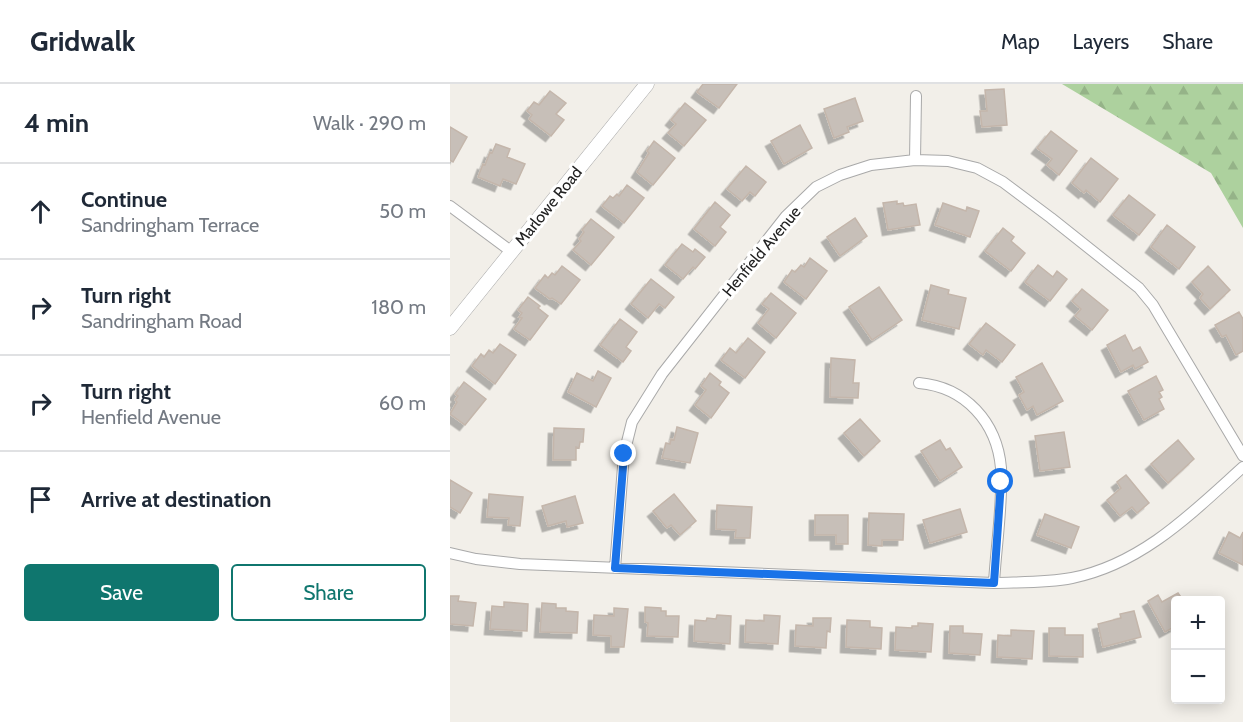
<!DOCTYPE html>
<html lang="en">
<head>
<meta charset="utf-8">
<style>
	body { margin:0; font-family:Cabin,sans-serif; background:#f2f2f3; color:#1f2937 }
	.controls { position:absolute; right:18px; bottom:18px; display:grid; overflow:hidden; border-radius:6px; box-shadow:0 3px 15px #0003 }
	.controls button { width:54px; height:54px; display:grid; place-items:center; padding:0; border:0; border-bottom:2px solid #e0e1e3; background:#fff; color:#1f2937; font:30px sans-serif }
	.stop { position:absolute; width:18px; height:18px; margin:-14px; border:4px solid #1a73e8; border-radius:50%; background:#fff }
	.stop.end { background:#1a73e8; border-color:#fff; box-shadow:0 2px 6px #0008 }
	.list { margin:0; padding:0; list-style:none }
	h2 { display:flex; justify-content:space-between; align-items:center; height:78px; margin:0; padding:0 24px; font-size:26px }
	h2 small { font-size:20px; font-weight:400; color:#747a83 }
	.list li { display:grid; grid-template-columns:39px 1fr auto; gap:18px; align-items:center; box-sizing:border-box; height:96px; padding:0 24px; border-top:2px solid #e0e1e3 }
	.list b { display:block; font-size:22px; white-space:nowrap }
	.list p { margin:0; font-size:20px; white-space:nowrap; color:#747a83 }
	.list em { font-size:20px; font-style:normal; color:#747a83 }
	.actions { display:flex; gap:12px; padding:18px 24px }
	.actions a { flex:1; padding:14px 0; border:2px solid #0f766e; border-radius:6px; text-align:center; font-size:21px; color:#0f766e }
	.actions .main { background:#0f766e; color:#fff }
	.icon { flex:none; width:33px; height:33px; fill:none; stroke:currentColor; stroke-width:2; stroke-linecap:round; stroke-linejoin:round }
	.map { position:relative; flex:none; width:793px; height:638px; overflow:hidden }
	header { display:flex; align-items:center; gap:36px; box-sizing:border-box; height:84px; padding:0 30px; background:#fff; border-bottom:2px solid #e0e1e3 }
	header strong { font-size:28px }
	nav { display:flex; gap:33px; margin-inline-start:auto; font-size:21px }
	main { display:flex }
	aside { flex:1; background:#fff }
	.map>svg:first-child { display:block }
	.forest { fill:url(#forest-firs) }
	.building { fill:#c7bfb8; stroke:#c4b6ab; stroke-width:1.5; filter:url(#shadow) }
	.lines { fill:none; stroke-linecap:round; stroke-linejoin:round }
	.minor-casing { stroke:#a9a9a9; stroke-width:12 }
	.tertiary-casing { stroke:#a9a9a9; stroke-width:15 }
	.minor { stroke:#fff; stroke-width:10 }
	.tertiary { stroke:#fff; stroke-width:14 }
	.route { stroke:#1a73e8; stroke-width:8 }
	.labels { text-anchor:middle; stroke-width:6; stroke-linejoin:round; paint-order:stroke }
	.street-label { font-size:16px; fill:#222; stroke:#fff }
</style>
</head>
<body>
<header>
<strong>Gridwalk</strong>
<nav><a>Map</a><a>Layers</a><a>Share</a></nav>
</header>
<main>
<aside>
<h2>4 min<small>Walk · 290 m</small></h2>
<ul class="list">
<li><svg class="icon" aria-label="ahead" viewBox="0 0 24 24"><path d="M12 20V5M6 11l6-6 6 6"/></svg><div><b>Continue</b><p>Sandringham Terrace</p></div><em>50 m</em></li>
<li><svg class="icon" aria-label="right" viewBox="0 0 24 24"><path d="M7 20v-9h11M14 6l5 5-5 5"/></svg><div><b>Turn right</b><p>Sandringham Road</p></div><em>180 m</em></li>
<li><svg class="icon" aria-label="right" viewBox="0 0 24 24"><path d="M7 20v-9h11M14 6l5 5-5 5"/></svg><div><b>Turn right</b><p>Henfield Avenue</p></div><em>60 m</em></li>
<li><svg class="icon" aria-label="arrive" viewBox="0 0 24 24"><path d="M6 21V4h12l-3 4 3 4H6"/></svg><div><b>Arrive at destination</b></div></li>
</ul>
<div class="actions"><a class="main">Save</a><a>Share</a></div>
</aside>
<div class="map">
<svg width="793" height="638" viewBox="0 0 793 638">
	<defs>
		<pattern id="forest-firs" width="22" height="20" patternUnits="userSpaceOnUse" patternTransform="scale(1.5)"><rect width="22" height="20" fill="#add19e"/><path d="M5 1l3.5 6h-7zM16 11l3.5 6h-7z" fill="#95b388"/></pattern>
		<filter id="shadow"><feDropShadow dx="-5.5" dy="5.5" stdDeviation="0" flood-color="#0004"/></filter>
	</defs>
	<rect width="100%" height="100%" fill="#f2efe9"/>
	<!-- forest -->
	<path class="forest" d="M612 0H793V144L761 89Z"/>
	<!-- building -->
	<path class="building" d="M253 0H287L269 24 247 8Z
		M554 5 557 41 532 43 530 27H537L535 6Z
		M100 7 116 19 106 30 114 36 101 52 79 35 82 31 77 27 84 18 89 21Z
		M405 14 413 37 397 43 399 48 384 54 374 25Z
		M235 19 256 36 234 62 218 49 226 40 221 36Z
		M350 41 362 64 334 80 321 57Z
		M0 43 17 53 3 78 0 76Z
		M601 47 627 67 609 91 597 81 602 75 587 64Z
		M204 57 225 74 203 101 187 88 199 69 197 67Z
		M46 60 60 65 57 73 75 80 66 100 53 95 50 102 28 93 33 80 35 81 40 68 42 69Z
		M641 74 668 95 650 118 636 106 634 109 622 99Z
		M296 82 316 98 305 112 300 108 292 117 277 105Z
		M177 101 194 114 174 139 152 122 160 112 163 114 167 110 169 112Z
		M679 111 705 131 689 151 663 131Z
		M447 117V120L453 119 454 122 466 120 470 141 438 146 433 119Z
		M265 118 280 131 270 143 276 148 265 162 244 145Z
		M493 119 516 127 517 123 529 127 520 153 485 141Z
		M405 134 417 152 390 172 377 153Z
		M141 135 164 153 141 181 123 166 131 157 129 155 134 148 132 146Z
		M717 141 745 163 729 185 701 163Z
		M553 144 564 153 561 157 575 169 561 187 535 167Z
		M232 160 243 168 245 165 255 173 245 185 243 183 233 195 215 181Z
		M360 174 377 187 356 215 334 198 342 186 345 188 351 181 354 183Z
		M588 181 603 193 607 187 617 195 600 217 575 198Z
		M112 182 130 196 111 220 102 214 100 215 85 204 95 191 98 194 102 189 105 191Z
		M758 182 780 206 760 225 750 214 753 210 742 198Z
		M201 195 224 213 215 224 209 220 198 234 181 220Z
		M481 201 499 206 498 210 516 214 509 245 472 236Z
		M429 203 452 236 422 256 399 223Z
		M632 205 658 226 642 246 625 232 631 225 622 217Z
		M321 209 346 229 326 254 308 239 319 225 312 220Z
		M78 213 90 222 88 224 98 232 80 256 64 245 72 234 69 233 72 229 68 226Z
		M789 228 793 235V267L786 271 776 251 772 253 765 241Z
		M170 235 187 248 176 263 181 267 173 278 150 261Z
		M536 239 565 261 552 278 536 266 533 271 519 260Z
		M675 251 683 267 690 263 698 278 685 285 683 281 671 288 657 261Z
		M298 254 315 268 295 294 271 276 280 264 286 269Z
		M50 260 66 271 45 300 22 282 31 270 34 273 39 266 43 269Z
		M381 274 405 276 403 299H409L408 314 380 313Z
		M592 279 613 317 587 331 583 322 577 326 569 311 574 308 566 293Z
		M148 287 161 294 146 323 118 308 127 289 143 297Z
		M260 289 271 298 269 301 279 309 261 334 245 321 256 306 251 302Z
		M706 292 713 306 709 308 712 313 709 315 714 325 694 336 678 307Z
		M14 298 36 315 15 341 0 330 7 318 5 316 8 312 5 310Z
		M410 335 430 357 414 372 394 349Z
		M227 343 248 349 240 379 212 374 216 359 220 360 221 355 224 356Z
		M104 344 134 345 133 358H130L129 364 126 363V376H103Z
		M614 348 620 383 590 387 585 352Z
		M490 356 496 366 500 364 512 383 490 397 471 367Z
		M728 356 744 375 718 399 701 380Z
		M676 391 699 419 687 429 682 423 670 432 657 416 671 404 667 398Z
		M0 396 22 409 10 429 0 423Z
		M39 410 73 413 70 442 58 441 59 434 37 433Z
		M224 410 246 437 230 451 221 441 217 444 203 427Z
		M125 412 133 439 117 443 116 437 98 442 92 422Z
		M267 421 302 423 300 454H285L286 446 266 445Z
		M510 425 517 448 480 459 473 436Z
		M419 429 454 430 453 456H432V462L418 461Z
		M595 430 629 443 621 464 587 451Z
		M365 431H398V460H386V451H365Z
		M779 448 790 454 793 448V481L769 469Z
		M728 509 733 516H726V535L724 536 726 542 715 548 698 517 708 511 712 518Z
		M0 512H9L8 517 26 519 23 542 0 540Z
		M54 518 78 520 77 547 40 545 42 522 54 523Z
		M92 519 106 520V524H116V527L128 528 127 549 90 548Z
		M195 523 211 524V527H216V532H229L228 553 197 552 198 539 195 538Z
		M164 524 178 525 174 563H161V552L143 551 144 531 164 532Z
		M684 527 691 553 653 563 648 540 671 534 670 530Z
		M267 531 281 532 280 560 244 557 245 536 256 537 257 534 266 535Z
		M314 531 330 532 328 560 295 558 296 536 314 537Z
		M363 534H381L380 548 377 547 376 564 345 562 346 541 363 542Z
		M397 536 420 537V543L432 544 431 565 396 563Z
		M468 539 483 540 481 568 445 566 446 543 462 544V542H468Z
		M500 542H513V549L532 550 530 571 499 569Z
		M599 544H615V551H633V573L599 572Z
		M561 546 584 547 582 575 547 573 548 551 561 552Z"/>
	<g class="lines">
		<!-- minor casing -->
		<g class="minor-casing">
			<path id="minor" d="M465 76 466 12
				M0 122 62 168
				M469 299C515 303 547 338 551 384 553 418 546 463 544 499
				M0 469 26 475 70 480 544 499C570 498 596 499 622 494 692 480 742 429 793 383
				M165 484 174 370 182 338 212 290 336 132 366 103 390 91 421 81 465 76 498 77 527 84 553 98 601 134 689 204 703 221 793 372"/>
		</g>
		<!-- tertiary casing -->
		<g class="tertiary-casing">
			<path id="tertiary" d="M0 244 197 0"/>
		</g>
		<!-- minor -->
		<use href="#minor" class="minor"/>
		<!-- tertiary -->
		<use href="#tertiary" class="tertiary"/>
	</g>
	<g class="lines">
		<!-- route -->
		<path class="route" d="M174 370 165 484 544 499 551 398"/>
	</g>
	<g class="labels">
		<!-- street labels -->
		<g class="street-label">
			<text transform="translate(98 122) rotate(-51)" y="6">Marlowe Road</text>
			<text transform="translate(311 167) rotate(-50)" y="6">Henfield Avenue</text>
		</g>
	</g>
</svg>
<div class="controls">
<button>+</button>
<button>−</button>
</div>
<div class="stop" style="left:551px;top:398px"></div>
<div class="stop end" style="left:174px;top:370px"></div>
</div>
</main>
</body>
</html>
